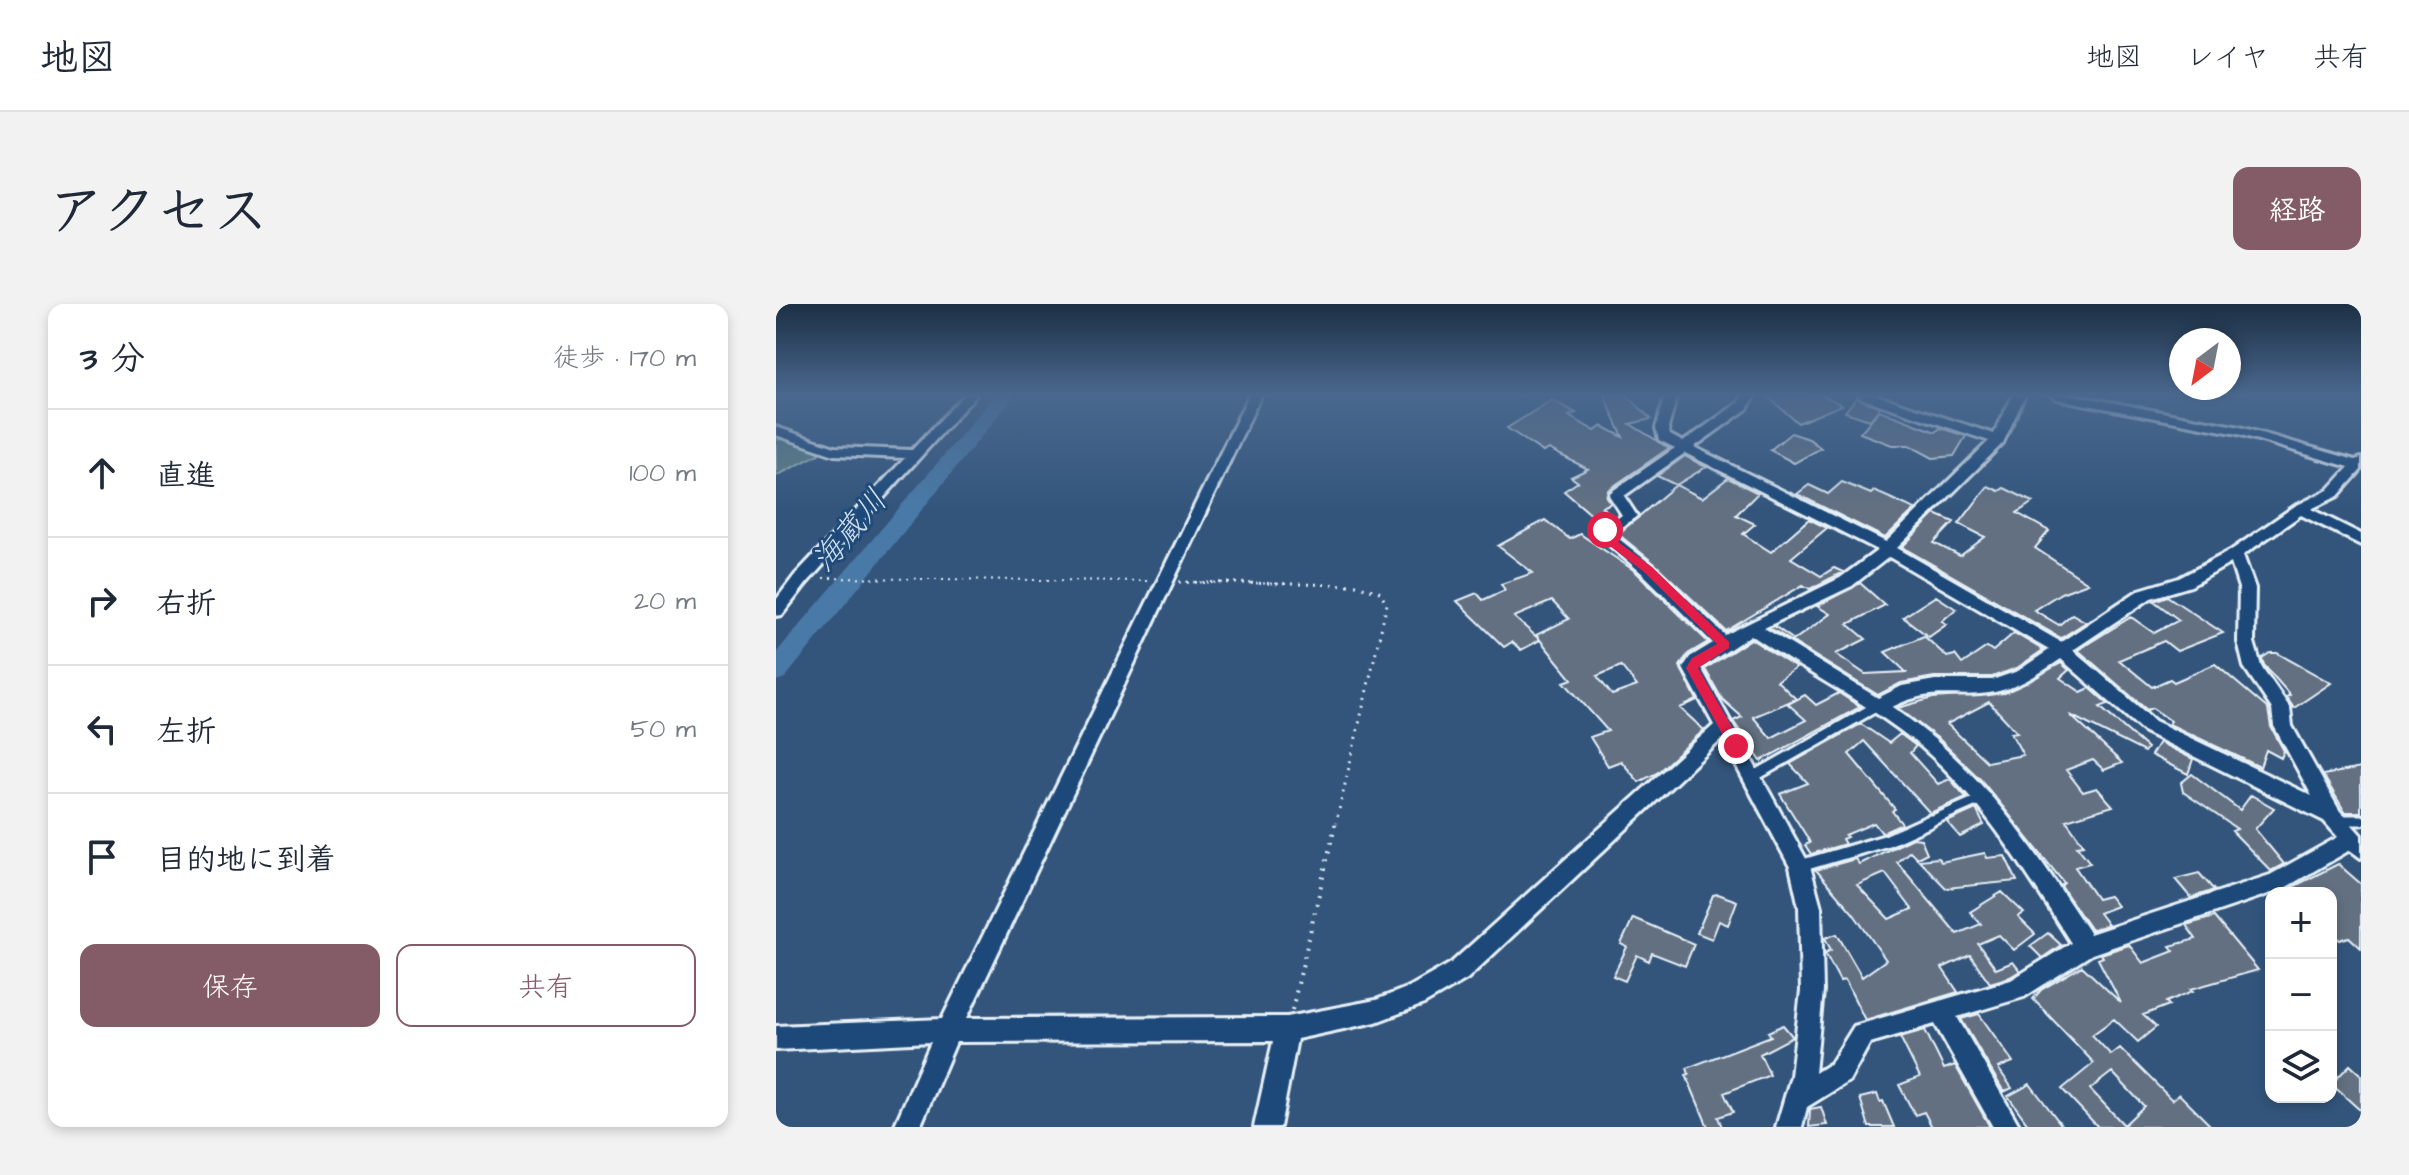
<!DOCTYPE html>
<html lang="ja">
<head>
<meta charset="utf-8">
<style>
	body { margin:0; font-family:"Architects Daughter","Klee One",sans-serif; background:#f2f2f3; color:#1f2937 }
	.controls { position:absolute; right:24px; bottom:24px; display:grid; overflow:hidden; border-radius:16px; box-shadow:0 4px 12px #0003 }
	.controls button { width:72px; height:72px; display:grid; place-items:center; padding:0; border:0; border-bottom:2px solid #e0e1e3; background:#fff; color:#1f2937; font:40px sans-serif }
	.compass { position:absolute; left:1393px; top:24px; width:72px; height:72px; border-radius:50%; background:#fff; box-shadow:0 4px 12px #0003; rotate:212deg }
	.stop { position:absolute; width:24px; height:24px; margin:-18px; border:6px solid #e11d48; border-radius:50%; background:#fff }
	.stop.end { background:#e11d48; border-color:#fff; box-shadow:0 2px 8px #0008 }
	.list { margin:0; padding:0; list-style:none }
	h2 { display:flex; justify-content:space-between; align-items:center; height:104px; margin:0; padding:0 32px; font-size:34px }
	h2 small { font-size:26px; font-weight:400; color:#747a83 }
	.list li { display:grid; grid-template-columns:52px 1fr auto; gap:24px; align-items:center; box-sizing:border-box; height:128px; padding:0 32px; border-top:2px solid #e0e1e3 }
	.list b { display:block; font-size:30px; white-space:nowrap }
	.list em { font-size:26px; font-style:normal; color:#747a83 }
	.actions { display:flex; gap:16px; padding:24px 32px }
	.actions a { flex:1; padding:18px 0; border:2px solid #845c67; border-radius:16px; text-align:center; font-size:28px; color:#845c67 }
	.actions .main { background:#845c67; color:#fff }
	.icon { flex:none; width:44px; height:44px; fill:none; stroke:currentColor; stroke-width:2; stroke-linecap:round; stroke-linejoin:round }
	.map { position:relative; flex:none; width:1585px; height:823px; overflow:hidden; border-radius:16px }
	header { display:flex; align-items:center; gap:48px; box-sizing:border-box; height:112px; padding:0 40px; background:#fff; border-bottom:2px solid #e0e1e3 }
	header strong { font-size:38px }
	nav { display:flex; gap:44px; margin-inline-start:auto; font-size:28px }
	.intro { display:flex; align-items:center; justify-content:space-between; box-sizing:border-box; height:192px; padding:0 48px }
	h1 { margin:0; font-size:56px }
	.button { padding:20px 36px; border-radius:16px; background:#845c67; color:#fff; font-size:28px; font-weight:700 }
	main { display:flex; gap:48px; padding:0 48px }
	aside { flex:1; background:#fff; border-radius:16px; box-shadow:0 4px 12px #0003 }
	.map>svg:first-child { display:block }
	.green { fill:#5e8084; stroke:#a3b8be; stroke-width:2 }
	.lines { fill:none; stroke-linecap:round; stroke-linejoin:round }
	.river { fill:#4a7aa7; fill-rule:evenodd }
	.building { fill:#626f81; stroke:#e8f1f8; stroke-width:2; fill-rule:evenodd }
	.lane-far1-casing { stroke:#e8f1f8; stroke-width:15 }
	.lane-casing { stroke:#e8f1f8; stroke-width:17 }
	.street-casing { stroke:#e8f1f8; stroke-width:6 }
	.path-far2 { stroke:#e8f1f8; stroke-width:2; stroke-dasharray:2 5; stroke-linecap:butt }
	.path-far1 { stroke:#e8f1f8; stroke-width:3; stroke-dasharray:2 6; stroke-linecap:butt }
	.path { stroke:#e8f1f8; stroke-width:4; stroke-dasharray:2 7; stroke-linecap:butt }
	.lane-far1 { stroke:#1f4a7a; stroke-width:9 }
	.lane { stroke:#1f4a7a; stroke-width:11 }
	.street { fill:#1f4a7a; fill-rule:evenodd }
	.route { fill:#e11d48 }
	.labels { text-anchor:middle; stroke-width:6; stroke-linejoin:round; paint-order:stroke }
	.water-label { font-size:32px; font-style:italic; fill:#d0dfec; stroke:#1f4a7a }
</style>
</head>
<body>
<header>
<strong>地図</strong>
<nav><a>地図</a><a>レイヤ</a><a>共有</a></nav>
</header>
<div class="intro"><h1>アクセス</h1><a class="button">経路</a></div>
<main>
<aside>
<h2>3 分<small>徒歩 · 170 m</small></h2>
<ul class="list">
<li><svg class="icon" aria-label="ahead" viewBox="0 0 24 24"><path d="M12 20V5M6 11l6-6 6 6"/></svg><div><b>直進</b></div><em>100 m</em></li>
<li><svg class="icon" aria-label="right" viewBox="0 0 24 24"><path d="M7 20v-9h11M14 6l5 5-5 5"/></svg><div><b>右折</b></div><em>20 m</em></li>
<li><svg class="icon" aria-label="left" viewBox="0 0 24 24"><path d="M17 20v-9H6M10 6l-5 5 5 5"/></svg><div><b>左折</b></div><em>50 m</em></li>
<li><svg class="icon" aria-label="arrive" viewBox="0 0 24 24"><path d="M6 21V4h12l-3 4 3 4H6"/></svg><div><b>目的地に到着</b></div></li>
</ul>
<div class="actions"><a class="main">保存</a><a>共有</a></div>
</aside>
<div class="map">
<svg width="1585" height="823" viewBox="0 0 1585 823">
	<rect width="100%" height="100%" fill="#33557c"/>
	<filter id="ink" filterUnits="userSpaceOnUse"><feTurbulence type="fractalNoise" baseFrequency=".0125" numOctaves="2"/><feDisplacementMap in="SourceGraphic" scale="16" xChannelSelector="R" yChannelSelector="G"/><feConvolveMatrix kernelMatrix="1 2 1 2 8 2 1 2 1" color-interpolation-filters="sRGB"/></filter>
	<g filter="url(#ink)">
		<!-- green -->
		<path class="green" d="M8 135 43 141V150L0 172V136Z"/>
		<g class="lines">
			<!-- river -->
			<path class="river" d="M219 91H239L9 374 0 377V349Z"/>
		</g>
		<!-- building -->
		<path class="building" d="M828 91H851L875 115 854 120 893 144 832 186 830 193 835 199 826 203 838 213 827 221 788 187 802 178 795 173 812 165 773 145 767 148 731 124 776 96 800 109 793 112 819 127 826 122 847 133Z
			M990 91H1047L1066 101 1022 119Z
			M1080 94 1104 103 1094 116 1069 108Z
			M1103 106 1160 128 1164 124 1190 132 1178 152 1157 154 1133 141H1116L1084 129Z
			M1015 129 1033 135 1045 144 1018 159 994 146Z
			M909 152 930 163 900 181 881 172Z
			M952 174 982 189 960 211 979 220 967 230 995 248 1033 215 1051 224 1015 254 1045 272 1058 264 1067 268 1034 285 1027 281 950 327 879 260 842 230 900 181 926 194Z
			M1066 178 1095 190 1098 187 1139 205 1109 234 1021 190 1033 181 1052 190Z
			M1212 182 1223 187 1228 184 1257 198 1241 209 1273 227 1259 244 1312 279 1285 289 1258 306 1283 321 1296 310 1310 318 1285 334 1126 243 1159 210 1178 218 1158 239 1184 252 1209 233 1183 220Z
			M769 216 794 235 804 230 859 267 932 338 912 350 904 362 921 396 904 404 928 426 881 469 863 478 845 457 832 462 814 433 832 427 788 378 796 375 760 331 793 315 776 297 738 313 764 336 745 346 736 338 728 343 681 297 701 289 707 296 729 286 725 280 757 269 722 242ZM845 362 861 382 836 391 821 372Z
			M1084 279 1109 301 1072 320 1090 335 1060 350 1089 370 1130 368 1109 348 1148 332 1171 353 1179 351 1186 360 1211 343 1217 347 1238 329 1267 346 1241 364 1216 373H1158L1125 379 1102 391 994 324 998 322 1018 336 1054 310 1041 302Z
			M1160 292 1180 305 1166 317 1171 320 1153 333 1127 313Z
			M1391 292 1447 329 1401 347 1388 337 1343 356 1376 383 1394 375 1398 378 1439 360 1492 405 1495 423 1508 447 1505 454 1490 446 1484 463 1393 420 1395 417 1376 404 1371 406 1302 346 1355 313 1378 329 1403 316 1378 297Z
			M975 335 1020 364 1001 377 1020 395 977 413 995 434 1030 416 1012 400 1029 391 1040 401 1063 389 1084 403 985 457 957 417 966 413 946 395 929 365Z
			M1494 349H1501L1555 379 1518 404 1510 393 1514 391 1488 361 1486 354Z
			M1285 359 1293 366 1284 374 1305 388 1314 384 1332 400 1324 403 1371 444 1368 448 1294 411 1346 459 1328 466 1317 456 1290 466 1307 488 1321 484 1337 502 1290 516 1308 541 1301 542 1314 559 1299 563 1321 595 1333 592 1341 602 1323 609 1332 621 1315 626 1285 582 1288 579 1205 476 1164 436 1122 404 1157 394 1229 389ZM1213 398 1241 428 1235 429 1247 451 1211 458 1171 420Z
			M1085 420 1113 439 1124 430 1140 442 1134 449 1162 480 1174 475 1190 493 1154 509 1088 437 1073 450 1119 505 1116 507 1126 520 1106 529 1098 519 1069 531 1071 533 1066 535 1069 540 1035 550 1029 541 1034 539 1031 533 1004 490 1032 479 1014 460Z
			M1383 438 1417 455 1412 470 1375 451Z
			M1585 464V508H1569L1547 471Z
			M1416 470 1464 506 1475 491 1498 504 1479 525 1508 560 1495 567 1456 527 1461 525 1407 488 1405 479Z
			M1200 505 1208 521 1184 533 1171 518Z
			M1137 534 1145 535 1151 549 1141 554 1134 547 1121 558 1181 630 1205 620 1194 608 1226 588 1248 609 1242 613 1259 630 1238 646 1223 631 1202 640 1220 665 1237 658 1244 667 1234 673 1214 679 1194 651 1166 664 1182 688 1089 716 1069 676 1064 677 1049 649 1055 646 1049 634 1061 630 1086 673 1110 656 1077 609 1040 566 1079 555 1083 560ZM1109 569 1136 605 1113 615 1081 581Z
			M1209 549 1211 554 1229 552 1241 577 1170 584 1143 556 1162 554 1165 558Z
			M1562 560 1585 580V644L1573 633 1564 636 1555 627V589H1505Z
			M1423 569 1438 586 1415 594 1399 575Z
			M942 590 961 597 952 621 943 617 936 635 921 629 937 591Z
			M1438 613 1482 666 1415 685 1417 687 1390 698 1393 701 1367 711 1380 723 1362 738 1338 715 1316 731 1335 751 1344 744 1396 796 1403 790 1436 823H1322L1286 785 1318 759 1257 695 1265 686 1306 662 1345 699 1322 655 1327 653 1325 650 1353 641 1367 659 1398 647 1394 642 1420 635 1410 621ZM1336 768 1368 802 1348 821 1314 785Z
			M857 614 918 640 909 662 876 649 873 657 861 651 849 677 837 672 851 643 845 640Z
			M1272 629 1285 641 1266 654 1254 642Z
			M1203 710 1237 758 1222 764 1236 784 1228 788 1185 715Z
			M1007 721 1017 733 984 750 994 771 948 789 957 808 942 813 946 823H932L910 771 913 770 911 764 995 732 992 728Z
			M1149 726 1168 765 1179 761 1214 823H1156L1148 808 1139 811 1123 781 1144 773 1124 733Z
			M1574 761 1585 771V807L1555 780Z
			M1254 780 1287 823H1254L1232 792Z
			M1101 790 1104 798 1107 797 1118 823H1093L1084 794Z
			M1045 803 1051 821 1033 823 1034 805Z"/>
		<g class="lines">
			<!-- lane-far1 casing -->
			<g class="lane-far1-casing">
				<path id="lane-far1" d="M977 473 1101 402
					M1560 516H1585
					M1150 519 1205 495"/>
			</g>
			<!-- lane casing -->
			<g class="lane-casing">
				<path id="lane" d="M1024 562 1112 536 1154 517"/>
			</g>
			<!-- street casing -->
			<g class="street-casing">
				<path id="street" d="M188 91H200L31 279 6 311 0 312V296L19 271 129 154 58 151 0 131V123L59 143 136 146Z
					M473 91H485L191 714 511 713 600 696 633 683 675 659 938 421 907 364 914 353 937 339 867 270 820 230 846 211 833 191 835 188 899 144 883 136 880 124 889 91H901L892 124 894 131 907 138 962 99 968 91H980L971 105 918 143 1110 238 1213 137 1085 94 1083 91H1100L1218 130 1237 91H1249L1227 139 1121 244 1285 338 1363 286 1403 274 1454 247 1519 202 1552 186 1573 163 1462 130 1281 95 1275 91H1297L1464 123 1579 156 1585 154V166L1562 192 1535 205 1585 230V241L1525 211 1467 251 1479 284 1478 338 1485 362 1514 404 1516 422 1563 506 1585 531V554L1574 546 1507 585 1316 650 1248 693 1181 713 1244 823H1217L1159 720 1094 739 1073 777 1031 803 1026 823H1000L1015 772 1025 687 1023 603 1014 563 946 435 691 675 648 700 600 718 521 735 504 823H478L497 737 180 738 144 823H118L155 738 0 746V722L166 715ZM909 149 1102 246 1064 274 949 331 877 262 837 230 861 212 848 192ZM1113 253 1273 346 1242 367 1216 376H1159L1126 382 1102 394 988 324 1076 282ZM1455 259 1463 284 1462 338 1468 363 1496 405 1498 422 1536 492 1379 417 1297 346 1375 294 1415 282ZM975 331C1030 369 1091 398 1143 441 1207 495 1250 569 1295 639L1235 676 1078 722 1055 759 1039 769 1047 687 1045 603 1034 562 925 364ZM1285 355 1367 427 1548 517 1562 533 1494 571 1314 630C1256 542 1205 463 1116 403 1160 381 1178 396 1219 388 1244 383 1264 369 1285 355Z"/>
			</g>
			<!-- path-far2 -->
			<path class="path-far2" d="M47 274 372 277
				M403 278 516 280"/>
			<!-- path-far1 -->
			<path class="path-far1" d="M403 278 580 281 603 288 611 300 560 519"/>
			<!-- path -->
			<path class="path" d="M516 706 560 517"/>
			<!-- lane-far1 -->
			<use href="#lane-far1" class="lane-far1"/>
			<!-- lane -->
			<use href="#lane" class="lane"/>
			<!-- street -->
			<use href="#street" class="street"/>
		</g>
	</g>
	<!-- sky -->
	<linearGradient id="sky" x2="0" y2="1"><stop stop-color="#1c2f44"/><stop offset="0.44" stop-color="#4a688e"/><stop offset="1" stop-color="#4a688e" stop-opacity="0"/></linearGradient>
	<rect width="1585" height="206" fill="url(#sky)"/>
	<!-- route -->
	<path class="route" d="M825 224H832L834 232 876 263 953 338V344L922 364 967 442 965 446H955L910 364 916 354 941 340 868 268 825 235Z"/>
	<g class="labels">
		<!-- water labels -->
		<g class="water-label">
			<text transform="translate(73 226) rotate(-50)" y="11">海蔵川</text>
		</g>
	</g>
</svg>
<div class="controls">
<button>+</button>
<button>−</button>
<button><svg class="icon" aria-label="layers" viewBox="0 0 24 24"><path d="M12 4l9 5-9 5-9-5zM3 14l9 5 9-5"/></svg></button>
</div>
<svg class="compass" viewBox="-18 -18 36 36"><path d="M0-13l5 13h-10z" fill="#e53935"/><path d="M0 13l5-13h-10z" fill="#747a83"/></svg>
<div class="stop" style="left:829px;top:226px"></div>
<div class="stop end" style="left:960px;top:442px"></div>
</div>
</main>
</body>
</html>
